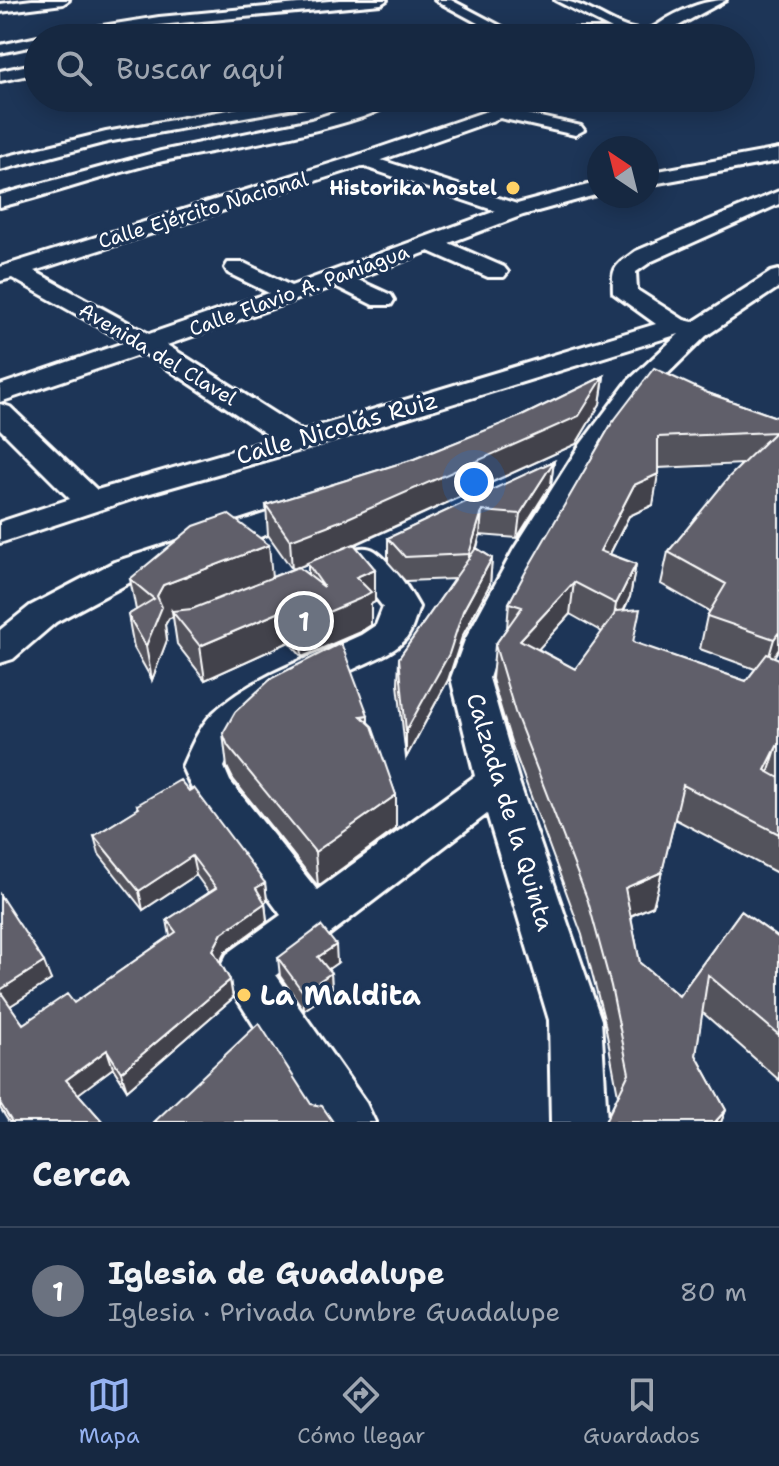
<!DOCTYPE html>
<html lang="es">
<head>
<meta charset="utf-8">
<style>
	body { margin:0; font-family:"Shantell Sans",sans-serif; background:#1f3048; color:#f1f3f6 }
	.compass { position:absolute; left:587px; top:136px; width:72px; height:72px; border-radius:50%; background:#162841; box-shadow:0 4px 20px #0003; rotate:325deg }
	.you { position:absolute; left:474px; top:482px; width:28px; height:28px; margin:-20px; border:6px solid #fff; border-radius:50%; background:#1a73e8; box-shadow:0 0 0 12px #1a73e833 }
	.badge { display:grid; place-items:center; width:52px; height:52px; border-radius:50%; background:#95b2f1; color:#fff; font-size:26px; font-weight:700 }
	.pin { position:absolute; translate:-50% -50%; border:4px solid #fff; box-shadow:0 2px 8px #0006 }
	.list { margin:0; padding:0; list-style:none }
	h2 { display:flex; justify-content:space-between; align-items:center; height:104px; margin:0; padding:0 32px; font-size:34px }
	h2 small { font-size:26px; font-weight:400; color:#9ea6b1 }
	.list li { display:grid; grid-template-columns:52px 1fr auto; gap:24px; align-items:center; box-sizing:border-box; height:128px; padding:0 32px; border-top:2px solid #35445a }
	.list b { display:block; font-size:30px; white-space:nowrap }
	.list p { margin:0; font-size:26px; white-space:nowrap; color:#9ea6b1 }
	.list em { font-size:26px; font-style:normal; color:#9ea6b1 }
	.icon { flex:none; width:44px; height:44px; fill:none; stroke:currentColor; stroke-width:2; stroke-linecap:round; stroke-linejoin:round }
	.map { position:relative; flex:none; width:779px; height:1122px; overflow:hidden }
	.search { position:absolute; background:#162841; box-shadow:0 4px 20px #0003; left:24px; right:24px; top:24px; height:88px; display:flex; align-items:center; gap:20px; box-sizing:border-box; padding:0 28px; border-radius:44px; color:#9ea6b1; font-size:30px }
	.sheet { height:232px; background:#162841 }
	nav { display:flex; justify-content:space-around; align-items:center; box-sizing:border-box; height:112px; border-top:2px solid #35445a; background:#162841; font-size:22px; color:#9ea6b1 }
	nav a { display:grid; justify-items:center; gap:4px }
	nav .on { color:#95b2f1 }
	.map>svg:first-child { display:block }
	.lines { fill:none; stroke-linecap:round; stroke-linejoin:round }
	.minor-casing { stroke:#fff; stroke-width:6 }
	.minor { fill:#1d3557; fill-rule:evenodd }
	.wall { fill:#53525c; stroke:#fff; stroke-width:2; fill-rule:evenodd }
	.shaded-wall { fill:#43424b; stroke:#fff; stroke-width:2 }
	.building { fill:#605f6b; stroke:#fff; stroke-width:2 }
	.poi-dot { fill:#ffd166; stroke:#1d3557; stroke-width:3 }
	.labels { text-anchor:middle; stroke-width:7; stroke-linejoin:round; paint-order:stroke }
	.far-poi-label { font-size:20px; font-weight:bold; fill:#fff; stroke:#1d3557; text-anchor:end }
	.far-street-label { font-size:20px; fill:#fff; stroke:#1d3557 }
	.street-label { font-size:24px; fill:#fff; stroke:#1d3557 }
	.near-poi-label { font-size:28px; font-weight:bold; fill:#fff; stroke:#1d3557; text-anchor:start }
</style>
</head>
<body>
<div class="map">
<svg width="779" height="1122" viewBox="0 0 779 1122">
	<rect width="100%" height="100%" fill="#1d3557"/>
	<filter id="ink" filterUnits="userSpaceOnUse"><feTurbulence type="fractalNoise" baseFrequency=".0125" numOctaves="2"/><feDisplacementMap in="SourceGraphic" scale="16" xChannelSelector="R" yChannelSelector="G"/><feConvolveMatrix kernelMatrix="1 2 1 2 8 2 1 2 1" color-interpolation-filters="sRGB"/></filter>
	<g filter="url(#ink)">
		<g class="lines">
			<!-- minor casing -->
			<g class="minor-casing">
				<path id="minor" d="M32 0H69L63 4 0 12V4Z
					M340 0H387L381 4 159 25 79 38H45L52 34 159 17Z
					M435 0H451L506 29H612L555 0C588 0 618 33 646 30 654 29 661 22 668 18 686 8 706 0 726 0L656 38H294L301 34 397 28H487Z
					M38 37 43 38H38V45L0 53V45Z
					M38 63V73L0 81V71Z
					M294 98H330L322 103 107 142 0 170V158L106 132Z
					M377 98H399C370 128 207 151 159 162 105 175 53 194 0 207V195L161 151 311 120Z
					M525 98H549L518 112 581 126 584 130 575 135 500 118 381 160 517 204 599 182V194L523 215 449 243 504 267 508 272 504 277H488L429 251 356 279 391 295 394 300 391 305H373L335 286 167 345 302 431 656 324 613 293C612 266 614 267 636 251L779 191V204L652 261 636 272 637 290 684 320 693 322 771 272 779 270V287L706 336 648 393 605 452 548 549 501 640 489 678 519 782 601 1020 607 1122H551L549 1020 487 814 276 975 366 1103 375 1122H315L219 970 227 954 281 915 198 802 182 767C190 749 199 727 213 713 252 676 313 657 361 635L376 625 383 607 345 558 350 550C359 548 367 546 375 551 392 563 409 589 419 607 415 618 412 633 404 641 392 653 375 659 360 666 310 690 245 712 224 767L230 781 317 890 475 776 451 678 465 640 514 549 580 445 628 381 679 334 308 448 147 494 0 543V522L70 499 0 429V404L10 407 97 490 274 439 144 353 0 402V385L126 342 12 278 0 281V267L355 156ZM362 166 496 211 291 286 244 263H228L225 268 228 273 269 293 149 334 34 271Z
					M779 149V161L647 185V173Z
					M311 499 322 502 327 509 322 516 138 578 56 622 13 659 0 663V630L30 606 114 562Z"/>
			</g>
			<!-- minor -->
			<use href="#minor" class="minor"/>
		</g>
		<!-- wall -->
		<path class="wall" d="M604 376 600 404 576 444 355 545 375 569V602L371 604V625L360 632 302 657 289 642 205 680 177 644 173 617 169 618 165 625 167 640 152 680 134 648 128 615 136 610 130 579 272 577 292 569 268 535 266 505 414 459 524 415ZM308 564V575L298 567Z
			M708 393 779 418 774 657 779 659V874L675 819 653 906 631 916 640 963 679 996 741 911 779 938V1080L702 1012 696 1055 726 1110 721 1122H605L618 1095 604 1019 582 935 512 745 492 679 495 645 507 628 509 603 612 423ZM742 464 668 552 661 584 710 612 707 616 700 649 755 669 746 681 634 643 624 610 630 597 636 564 610 554 629 516 653 505 658 468ZM570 614 602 632 575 669 538 649Z
			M554 461 551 484 517 538 480 535 477 548 492 558 490 584 462 637 448 680 406 758 398 684 399 658 454 579 405 581 388 562V538Z
			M368 715V722L396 795V829L318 886 233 779 227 767 223 733Z
			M137 805 265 883 267 901 265 903 267 921 225 952 220 962 230 980 233 998 127 1090 113 1068 78 1094 103 1122H9L0 1108V895L51 980 10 1006 23 1024 74 1003 170 936 167 920 209 893 196 875 143 910 99 854 94 836 138 809Z
			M278 958 337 963 328 969 331 973 332 991 304 1010 280 976Z"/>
		<!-- shaded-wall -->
		<path class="shaded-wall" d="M604 376 600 404 576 444 349 547 292 570 290 540Z
			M554 461 551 484 517 538 520 514Z
			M658 474 653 505 629 516 595 583 600 551 634 485Z
			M482 511 480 535 468 578 469 554Z
			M269 545 272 578 176 616 172 611 173 617 169 618 165 625 167 640 152 680 146 646 157 596 163 585Z
			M492 558 490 584 462 637 448 680 406 758V731L463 611Z
			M636 564 630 597 611 637 616 604Z
			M375 569V602L371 604V625L360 632 302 657 300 624 356 577Z
			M574 582 570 614 517 673 520 640Z
			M287 609 289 642 205 680 200 646Z
			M779 632V649L764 673 774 639Z
			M777 746 766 780 765 770Z
			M396 795V829L318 886 315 852Z
			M192 856 196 875 143 910 139 891Z
			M662 872 653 906 618 921 625 888Z
			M265 883 267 901 258 906 256 888Z
			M265 903 267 921 225 952 216 969 213 950 222 933Z
			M336 945 337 963 320 975 318 957Z
			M44 962 51 980 7 1008 0 990Z
			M331 973 332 991 304 1010 303 992Z
			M230 980 233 998 127 1090 121 1072Z
			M107 1050 113 1068 73 1098 66 1080Z
			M726 1110 721 1122H715Z"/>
		<!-- building -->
		<path class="building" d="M654 368 708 393 779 418V632L774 639 707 616 726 584 668 552 729 477 775 432 658 437V474L634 485 600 551 636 564 616 604 574 582 520 640 575 669 617 611 640 609 633 642 746 681 767 654 779 659V747L777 746 765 770 779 778V834L683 785 662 872 625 888 640 963 679 996 741 911 779 938V1035L708 975 696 1055 726 1110 715 1122H605L629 1073 611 986 588 901 515 712 495 645 522 607 509 603 525 573 612 423Z
			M604 376 579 416 348 518 290 540 266 505 414 459 524 415Z
			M554 461 520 514 482 511 469 554 405 557 388 538Z
			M228 514 269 545 163 585 157 596 162 607 146 646 128 615 154 599 130 579 194 526Z
			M354 544 375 569 356 577 371 592 359 599 300 624 287 609 200 646 172 611 192 609 298 567 324 587 307 563Z
			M476 548 492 558 463 611 449 654 406 731 399 658Z
			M341 643 368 715 361 716 372 726 396 795 315 852 228 746 223 733 235 712 272 678Z
			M180 780 189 791 194 788 265 883 256 888 265 903 222 933 213 950 230 980 121 1072 107 1050 66 1080 103 1122H12L0 1103V991L23 1024 67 994 74 1003 176 932 167 920 216 888 192 856 139 891 94 836 139 808 137 805Z
			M0 895 44 962 0 990Z
			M321 926 336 945 318 957 331 973 303 992 278 958Z
			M259 1023 311 1104 322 1106 333 1122H154Z"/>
	</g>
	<!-- markers -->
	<g class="poi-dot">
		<circle cx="513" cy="188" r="8"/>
		<circle cx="244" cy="995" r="8"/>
	</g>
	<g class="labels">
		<!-- far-poi labels -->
		<g class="far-poi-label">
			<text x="497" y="195">Historika hostel</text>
		</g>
		<!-- far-street labels -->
		<g class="far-street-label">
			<text transform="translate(203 210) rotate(-17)" y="7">Calle Ejército Nacional</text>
			<text transform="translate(299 290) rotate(-20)" y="7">Calle Flavio A. Paniagua</text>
			<text transform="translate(158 354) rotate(31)" y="7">Avenida del Clavel</text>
		</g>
		<!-- street labels -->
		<g class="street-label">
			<text transform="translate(337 428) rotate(-16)" y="8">Calle Nicolás Ruiz</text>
			<text transform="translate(510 812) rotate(73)" y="8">Calzada de la Quinta</text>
		</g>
		<!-- near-poi labels -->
		<g class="near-poi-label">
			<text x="260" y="1005">La Maldita</text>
		</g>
	</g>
</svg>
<svg class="compass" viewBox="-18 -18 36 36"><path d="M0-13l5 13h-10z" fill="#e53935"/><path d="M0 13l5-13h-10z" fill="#9ea6b1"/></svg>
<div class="you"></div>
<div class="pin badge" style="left:304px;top:621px;background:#6b7280">1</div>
<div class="search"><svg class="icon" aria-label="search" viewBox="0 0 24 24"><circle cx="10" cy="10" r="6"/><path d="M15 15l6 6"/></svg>Buscar aquí</div>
</div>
<section class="sheet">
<h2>Cerca<small></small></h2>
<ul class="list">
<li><span class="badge" style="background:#6b7280">1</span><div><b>Iglesia de Guadalupe</b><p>Iglesia · Privada Cumbre Guadalupe</p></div><em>80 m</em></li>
</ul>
</section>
<nav>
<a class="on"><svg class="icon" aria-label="map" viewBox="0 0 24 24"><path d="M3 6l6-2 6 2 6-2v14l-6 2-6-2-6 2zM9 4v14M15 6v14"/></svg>Mapa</a>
<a><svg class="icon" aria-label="directions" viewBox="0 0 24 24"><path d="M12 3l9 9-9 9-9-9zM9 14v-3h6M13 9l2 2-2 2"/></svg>Cómo llegar</a>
<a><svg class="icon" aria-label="saved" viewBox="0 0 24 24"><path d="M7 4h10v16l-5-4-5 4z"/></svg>Guardados</a>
</nav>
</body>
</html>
